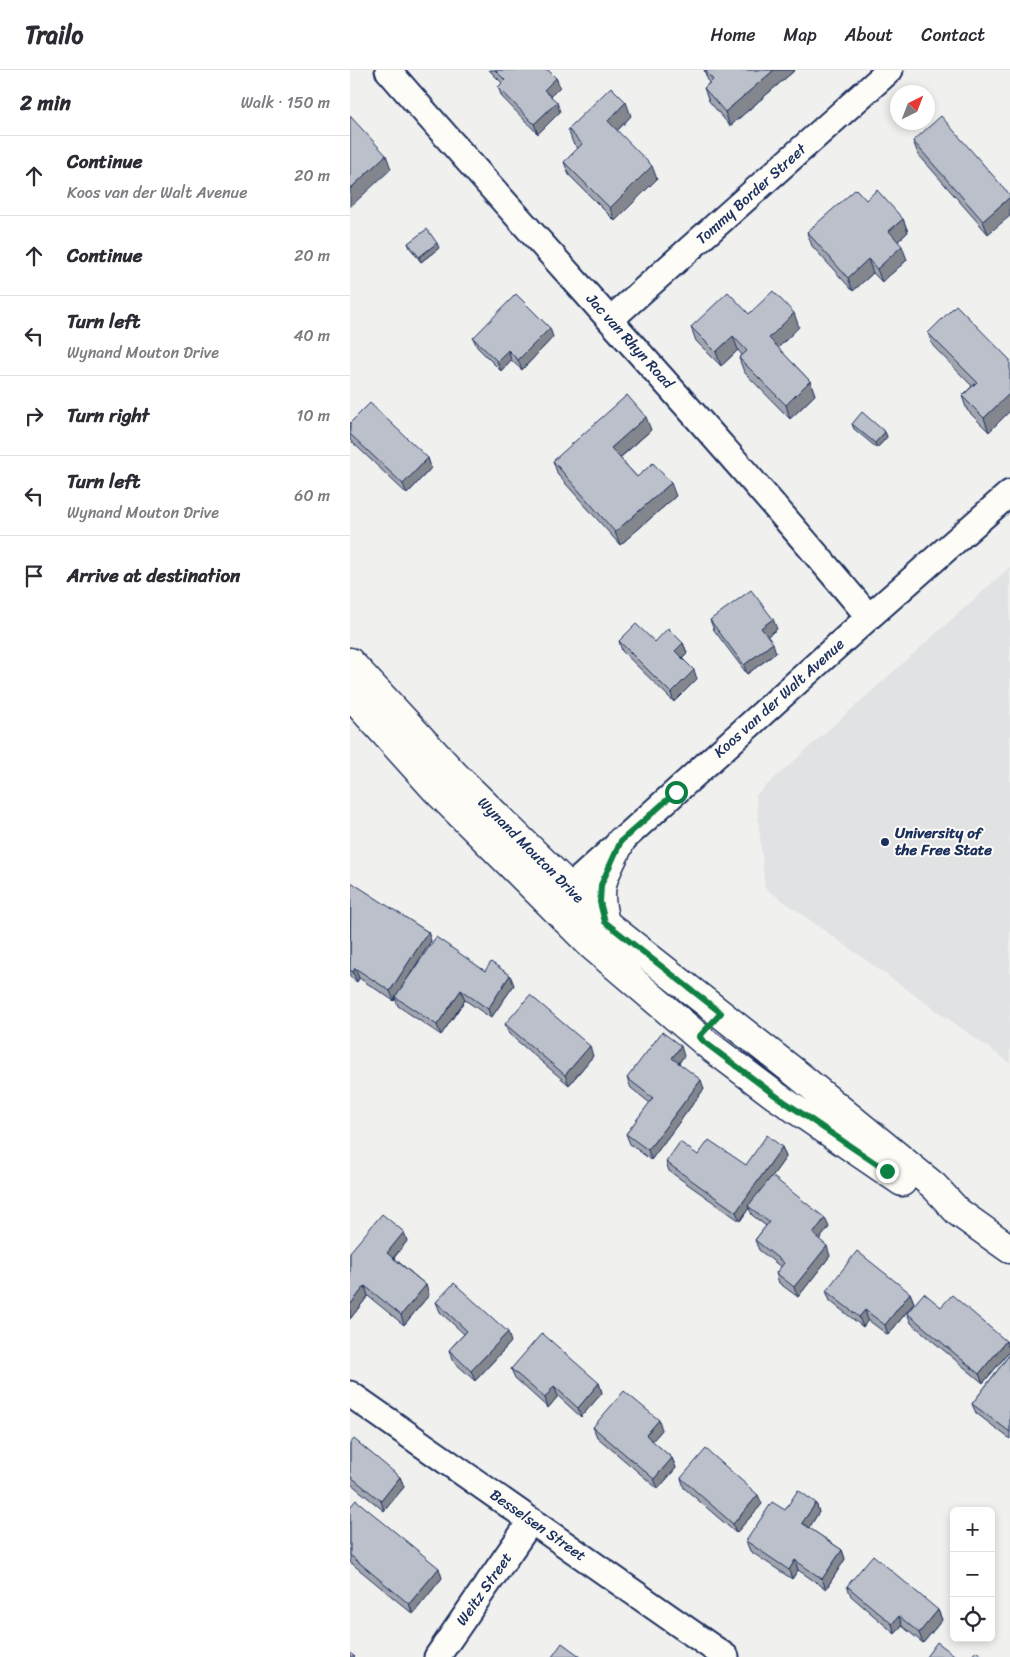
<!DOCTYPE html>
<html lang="en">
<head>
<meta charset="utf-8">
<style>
	body { margin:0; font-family:Sriracha,sans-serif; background:#f2f2f3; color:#2b2b33 }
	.controls { position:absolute; right:15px; bottom:15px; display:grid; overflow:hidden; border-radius:8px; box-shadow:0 2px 8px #0003 }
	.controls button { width:45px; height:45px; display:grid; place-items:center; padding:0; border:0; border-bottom:1px solid #e1e1e2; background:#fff; color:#2b2b33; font:25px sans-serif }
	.compass { position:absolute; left:540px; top:15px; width:45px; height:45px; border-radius:50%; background:#fff; box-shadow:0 2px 8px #0003; rotate:42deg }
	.stop { position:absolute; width:15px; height:15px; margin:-11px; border:4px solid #0b8043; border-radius:50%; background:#fff }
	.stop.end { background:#0b8043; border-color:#fff; box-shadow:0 1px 5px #0008 }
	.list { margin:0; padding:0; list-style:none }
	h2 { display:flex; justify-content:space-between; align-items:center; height:65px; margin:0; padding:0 20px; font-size:21px }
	h2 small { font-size:16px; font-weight:400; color:#7c7c81 }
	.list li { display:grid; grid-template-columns:32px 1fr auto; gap:15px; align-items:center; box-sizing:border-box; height:80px; padding:0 20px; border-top:1px solid #e1e1e2 }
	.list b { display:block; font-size:19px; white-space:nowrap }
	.list p { margin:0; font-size:16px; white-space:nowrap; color:#7c7c81 }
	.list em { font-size:16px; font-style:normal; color:#7c7c81 }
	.icon { flex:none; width:28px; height:28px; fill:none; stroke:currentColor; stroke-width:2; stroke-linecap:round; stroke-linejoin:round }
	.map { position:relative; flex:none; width:660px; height:1587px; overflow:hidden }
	header { display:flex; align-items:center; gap:30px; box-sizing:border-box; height:70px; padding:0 25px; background:#fff; border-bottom:1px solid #e1e1e2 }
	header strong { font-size:24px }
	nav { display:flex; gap:28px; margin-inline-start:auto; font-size:18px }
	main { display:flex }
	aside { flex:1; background:#fff }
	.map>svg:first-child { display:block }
	.built { fill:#e0e2e3 }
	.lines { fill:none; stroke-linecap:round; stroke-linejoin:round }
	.street-casing { stroke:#1b2f5e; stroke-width:29 }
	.secondary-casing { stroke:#1b2f5e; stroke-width:31 }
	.street { stroke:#fdfcf7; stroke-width:25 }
	.secondary { stroke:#fdfcf7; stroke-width:28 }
	.wall { fill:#a1a5ae; stroke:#1b2f5e }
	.shaded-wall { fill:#83868d; stroke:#1b2f5e }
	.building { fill:#bbc0ca; stroke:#1b2f5e }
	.route { stroke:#0b8043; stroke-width:6 }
	.poi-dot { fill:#1b2f5e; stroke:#fdfcf7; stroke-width:2 }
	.labels { text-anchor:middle; stroke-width:4; stroke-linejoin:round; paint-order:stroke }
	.street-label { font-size:15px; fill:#1b2f5e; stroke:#fdfcf7 }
	.poi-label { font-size:15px; font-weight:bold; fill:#1b2f5e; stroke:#fdfcf7; text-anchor:start }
</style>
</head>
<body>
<header>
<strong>Trailo</strong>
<nav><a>Home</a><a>Map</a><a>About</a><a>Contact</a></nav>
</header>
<main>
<aside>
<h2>2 min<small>Walk · 150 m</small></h2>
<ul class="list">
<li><svg class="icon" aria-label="ahead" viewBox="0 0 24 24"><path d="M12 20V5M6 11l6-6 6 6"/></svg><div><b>Continue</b><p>Koos van der Walt Avenue</p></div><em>20 m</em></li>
<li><svg class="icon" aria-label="ahead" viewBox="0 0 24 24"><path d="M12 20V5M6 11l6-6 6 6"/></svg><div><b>Continue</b></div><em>20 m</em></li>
<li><svg class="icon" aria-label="left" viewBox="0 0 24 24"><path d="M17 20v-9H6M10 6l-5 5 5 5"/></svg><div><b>Turn left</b><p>Wynand Mouton Drive</p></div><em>40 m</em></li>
<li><svg class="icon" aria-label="right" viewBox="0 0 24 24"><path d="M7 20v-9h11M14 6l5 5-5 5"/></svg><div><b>Turn right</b></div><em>10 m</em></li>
<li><svg class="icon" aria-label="left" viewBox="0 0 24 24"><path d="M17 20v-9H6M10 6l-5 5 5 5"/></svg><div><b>Turn left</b><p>Wynand Mouton Drive</p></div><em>60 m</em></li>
<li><svg class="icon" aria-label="arrive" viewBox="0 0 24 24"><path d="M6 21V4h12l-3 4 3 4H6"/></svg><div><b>Arrive at destination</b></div></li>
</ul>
</aside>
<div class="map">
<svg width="660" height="1587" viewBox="0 0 660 1587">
	<rect width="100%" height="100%" fill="#f0f0ee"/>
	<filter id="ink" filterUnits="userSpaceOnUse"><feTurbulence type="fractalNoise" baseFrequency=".02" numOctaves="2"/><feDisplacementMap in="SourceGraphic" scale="10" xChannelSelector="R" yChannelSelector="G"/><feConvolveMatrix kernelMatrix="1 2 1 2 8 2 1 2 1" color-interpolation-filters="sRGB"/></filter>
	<g filter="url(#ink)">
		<!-- built -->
		<path class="built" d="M660 497V993L415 818 406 725Z"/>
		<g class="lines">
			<!-- street casing -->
			<g class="street-casing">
				<path id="street" d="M38 0C197 183 363 360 519 547
					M261 249 540 0
					M204 832 519 547 660 423
					M0 1324 376 1587
					M87 1587 181 1451"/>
			</g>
			<!-- secondary casing -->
			<g class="secondary-casing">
				<path id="secondary" d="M0 592 105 705 259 856 447 1004 584 1116 608 1142 660 1179
					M0 625 86 720 241 875 357 974 426 1026 552 1112
					M255 852C245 813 255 806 271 771"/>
			</g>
			<!-- street -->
			<use href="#street" class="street"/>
			<!-- secondary -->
			<use href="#secondary" class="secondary"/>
		</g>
		<!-- wall -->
		<path class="wall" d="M139 0H198L206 8 210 17 201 26 210 42 188 64 152 27 148 17 152 13Z
			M354 0H445L380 56 359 31 354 18 359 13Z
			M281 46 267 61 307 109 265 151 219 105 214 92 228 78 223 73 218 59Z
			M563 71 660 125 638 164 568 84Z
			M516 130 553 149 558 162 548 171 557 190 532 212 523 203 503 221 462 176 457 162Z
			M58 173 89 178 71 192 60 178Z
			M399 244 449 257 428 278 460 311 465 325 440 349 394 302 389 288 392 285 388 280 371 296 346 271 341 257Z
			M578 263 660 290 639 362 617 340 612 326 622 316 583 276Z
			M203 267 172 300 161 290 151 301 127 277 123 268Z
			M0 353 78 388 81 398 57 424 0 370Z
			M502 354 535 362 537 367 527 378 504 359Z
			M301 360 270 388 287 407 326 426 270 475 208 405 203 391Z
			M360 550 427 559 417 566 426 583 397 604 364 560Z
			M269 571 305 572 333 573 337 583 332 588 347 609 324 632 272 581Z
			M0 813 78 862 81 871 64 898 135 901 164 915 141 948 115 930 91 965 48 936 45 928 44 931 9 908 7 912 0 907Z
			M155 954 243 986 219 1015 159 964Z
			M334 986 329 993 354 1019 301 1090 280 1074 276 1064 300 1033 281 1018 277 1008Z
			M432 1077 436 1087 421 1108 479 1157 469 1170 480 1186 448 1227 429 1213 426 1203 431 1197 409 1180 405 1170 416 1156 402 1145 399 1138 390 1151 319 1101 316 1092 348 1085 396 1095Z
			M54 1162 57 1171 44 1188 76 1215 79 1225 54 1255 18 1226 0 1249V1182Z
			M476 1221 560 1223 564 1233 538 1265 518 1250 513 1257 480 1231Z
			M86 1232 161 1272 125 1311 102 1290 99 1280 114 1264 90 1242Z
			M591 1237 656 1271 660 1281 633 1313 561 1253 557 1243Z
			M660 1284V1369L626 1343 622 1334Z
			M161 1299 249 1313 252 1323 231 1347 208 1326 198 1338 165 1308Z
			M243 1357 312 1360 302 1371 322 1388 326 1398 308 1419 247 1367Z
			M0 1374 50 1407 54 1417 34 1441 0 1413Z
			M331 1408 412 1434 386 1463 334 1418Z
			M466 1433 469 1442 459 1458 492 1480 495 1489 476 1519 448 1500 442 1509 400 1481 396 1471 435 1440Z
			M0 1437 92 1508 63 1544 0 1492Z
			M497 1516 588 1540 592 1550 573 1573 552 1556 545 1564 501 1526Z"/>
		<!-- shaded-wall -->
		<path class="shaded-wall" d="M424 0H445L380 56 375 42Z
			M206 8 210 17 198 29 194 20Z
			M207 32 210 42 188 64 184 54Z
			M276 32 281 46 263 65 258 51Z
			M36 85 41 99 0 137V119Z
			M302 96 307 109 265 151 260 138Z
			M660 127V146L638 164 633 151Z
			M553 149 558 162 544 175 539 161Z
			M87 173 89 178 71 192 69 187Z
			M552 176 557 190 532 212 527 199Z
			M518 189 523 203 503 221 498 208Z
			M444 243 449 257 424 282 419 268Z
			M200 258 203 267 172 300 168 290Z
			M383 266 388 280 371 296 366 282Z
			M158 280 161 290 151 301 147 291Z
			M460 311 465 325 440 349 436 335Z
			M660 323V341L639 362 634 348Z
			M296 347 301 360 266 391 261 378Z
			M535 362 537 367 527 378 525 373Z
			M78 388 81 398 57 424 53 414Z
			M321 413 326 426 270 475 265 462Z
			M423 549 427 559 415 568 411 558Z
			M333 573 337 583 328 591 325 581Z
			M423 573 426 583 397 604 394 595Z
			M344 600 347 609 324 632 321 623Z
			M78 862 81 871 46 927H45V928L44 931 40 921Z
			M5 898 9 908 7 912 3 902Z
			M160 905 164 915 141 948 138 939Z
			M111 920 115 930 91 965 87 955Z
			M240 976 243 986 219 1015 215 1005Z
			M331 976 334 986 325 998 322 988Z
			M351 1010 354 1019 301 1090 298 1080Z
			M432 1077 436 1087 400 1137 398 1136 399 1138 390 1151 386 1142Z
			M475 1148 479 1157 466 1174 463 1164Z
			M54 1162 57 1171 40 1192 37 1183Z
			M477 1176 480 1186 448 1227 444 1217Z
			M76 1215 79 1225 54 1255 51 1245Z
			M15 1216 18 1226 0 1249V1235Z
			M560 1223 564 1233 538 1265 535 1255Z
			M515 1240 518 1250 513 1257 509 1247Z
			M158 1262 161 1272 125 1311 121 1301Z
			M656 1271 660 1281 633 1313 629 1304Z
			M249 1313 252 1323 231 1347 228 1338Z
			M204 1316 208 1326 198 1338 195 1328Z
			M309 1350 312 1360 299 1375 296 1365Z
			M322 1388 326 1398 308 1419 304 1409Z
			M50 1407 54 1417 34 1441 31 1431Z
			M408 1425 412 1434 386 1463 383 1454Z
			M466 1433 469 1442 456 1463 452 1453Z
			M492 1480 495 1489 476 1519 472 1509Z
			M445 1490 448 1500 442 1509 439 1500Z
			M89 1498 92 1508 63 1544 59 1534Z
			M588 1540 592 1550 573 1573 569 1563Z
			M549 1546 552 1556 545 1564 542 1554Z"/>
		<!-- building -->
		<path class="building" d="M145 0H198L206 8 194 20 207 32 184 54 148 17 155 10Z
			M355 0H424L375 42 354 18 363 10Z
			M261 17 276 32 258 51 302 96 260 138 214 92 232 74 218 59Z
			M0 46 36 85 0 119Z
			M591 46 660 125V127L633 151 563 71Z
			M506 119 516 130 527 120 553 149 539 161 552 176 527 199 518 189 498 208 457 162Z
			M77 159 87 173 69 187 58 173Z
			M423 221 444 243 419 268 460 311 436 335 389 288 397 281 383 266 366 282 341 257 378 222 399 244Z
			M166 224 200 258 168 290 158 280 147 291 123 268Z
			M606 235 660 290V323L634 348 612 326 627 312 578 263Z
			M277 325 296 347 261 378 287 407 303 393 321 413 265 462 203 391Z
			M20 333 78 388 53 414 0 364V353Z
			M512 342 535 362 525 373 502 354Z
			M401 520 423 549 411 558 423 573 394 595 360 550Z
			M286 554 305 572 318 558 333 573 325 581 344 600 321 623 269 571Z
			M1 812 78 862 40 921 5 898 3 902 0 900Z
			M86 867 135 901 141 892 160 905 138 939 111 920 87 955 45 927Z
			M180 925 240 976 215 1005 155 954Z
			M312 962 331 976 322 988 351 1010 298 1080 276 1064 303 1028 277 1008Z
			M417 1065 432 1077 386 1142 316 1092 330 1072 348 1085 359 1070 396 1095Z
			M422 1106 475 1148 463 1164 477 1176 444 1217 426 1203 434 1193 405 1170 419 1152 398 1136Z
			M32 1144 54 1162 37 1183 76 1215 51 1245 15 1216 0 1235V1182Z
			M507 1181 560 1223 535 1255 515 1240 509 1247 476 1221Z
			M104 1213 158 1262 121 1301 99 1280 117 1261 86 1232Z
			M574 1223 591 1237 602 1225 656 1271 629 1304 557 1243Z
			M192 1263 249 1313 228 1338 204 1316 195 1328 161 1299Z
			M660 1284V1362L622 1334Z
			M274 1321 309 1350 296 1365 322 1388 304 1409 243 1357Z
			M4 1369 50 1407 31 1431 0 1406V1374Z
			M356 1379 408 1425 383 1454 331 1408Z
			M448 1420 466 1433 452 1453 492 1480 472 1509 445 1490 439 1500 396 1471 422 1432 435 1440Z
			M6 1430 89 1498 59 1534 0 1485V1437Z
			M523 1485 588 1540 569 1563 549 1546 542 1554 497 1516Z
			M587 1572 607 1587H576Z
			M212 1573 231 1587H202Z
			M626 1581 634 1587H621Z
			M0 1583 5 1587H0Z"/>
	</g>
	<g class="lines" filter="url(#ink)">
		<!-- route -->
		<path class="route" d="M326 722 271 771 251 815 250 832 255 852 371 943 349 967 357 974 426 1026 537 1101"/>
	</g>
	<!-- markers -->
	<circle class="poi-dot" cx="535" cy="772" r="5"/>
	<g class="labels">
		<!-- street labels -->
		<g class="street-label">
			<text transform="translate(401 124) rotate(-42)" y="5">Tommy Border Street</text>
			<text transform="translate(280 271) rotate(48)" y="5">Jac van Rhyn Road</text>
			<text transform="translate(429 628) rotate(-42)" y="5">Koos van der Walt Avenue</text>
			<text transform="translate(181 780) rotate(45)" y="5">Wynand Mouton Drive</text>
			<text transform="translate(188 1455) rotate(35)" y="5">Besselsen Street</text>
			<text transform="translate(134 1519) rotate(-55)" y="5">Weitz Street</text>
		</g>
		<!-- poi labels -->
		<g class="poi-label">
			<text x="545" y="768">University of<tspan x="545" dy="17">the Free State</tspan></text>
		</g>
	</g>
</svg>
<div class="controls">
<button>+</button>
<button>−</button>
<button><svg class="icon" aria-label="locate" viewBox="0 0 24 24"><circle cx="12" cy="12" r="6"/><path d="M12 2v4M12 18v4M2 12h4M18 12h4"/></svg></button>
</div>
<svg class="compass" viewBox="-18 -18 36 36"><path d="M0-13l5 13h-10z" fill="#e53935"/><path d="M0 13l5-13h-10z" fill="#7c7c81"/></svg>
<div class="stop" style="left:326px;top:722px"></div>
<div class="stop end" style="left:537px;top:1101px"></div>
</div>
</main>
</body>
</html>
